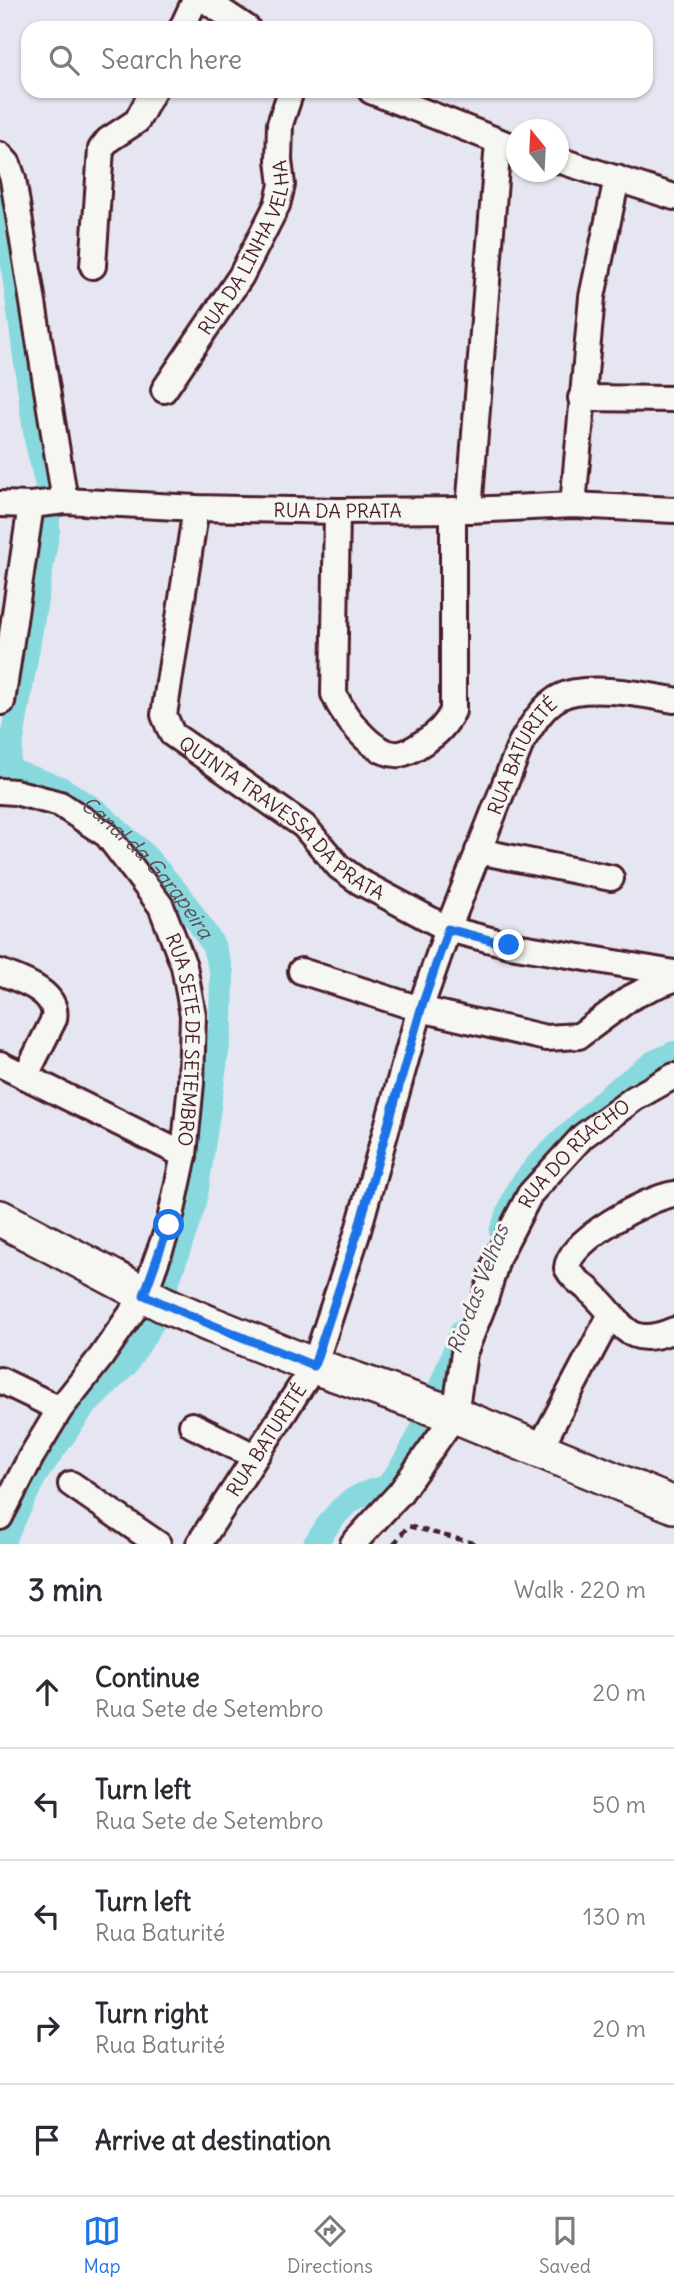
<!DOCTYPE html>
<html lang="en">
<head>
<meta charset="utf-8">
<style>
	body { margin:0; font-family:Delius,sans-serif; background:#f7f7f7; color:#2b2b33 }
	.compass { position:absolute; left:506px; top:119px; width:63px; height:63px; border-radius:50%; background:#fff; box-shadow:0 2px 5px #0004; rotate:342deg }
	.stop { position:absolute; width:21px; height:21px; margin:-16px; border:5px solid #1a73e8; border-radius:50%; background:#fff }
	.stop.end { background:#1a73e8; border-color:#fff; box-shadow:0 2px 7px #0008 }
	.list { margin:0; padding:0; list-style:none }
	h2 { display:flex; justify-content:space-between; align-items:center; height:91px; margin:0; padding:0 28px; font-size:30px }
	h2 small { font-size:23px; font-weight:400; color:#7c7c81 }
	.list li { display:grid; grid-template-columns:46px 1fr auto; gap:21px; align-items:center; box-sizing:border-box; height:112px; padding:0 28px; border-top:2px solid #e1e1e2 }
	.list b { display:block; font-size:26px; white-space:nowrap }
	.list p { margin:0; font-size:23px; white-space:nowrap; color:#7c7c81 }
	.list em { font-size:23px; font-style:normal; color:#7c7c81 }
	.icon { flex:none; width:38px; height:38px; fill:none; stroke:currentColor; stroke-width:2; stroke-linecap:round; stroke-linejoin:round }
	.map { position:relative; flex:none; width:674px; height:1544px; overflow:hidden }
	.search { position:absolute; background:#fff; box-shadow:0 2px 5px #0004; left:21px; right:21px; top:21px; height:77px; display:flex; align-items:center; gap:18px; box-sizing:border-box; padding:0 24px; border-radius:21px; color:#7c7c81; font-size:26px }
	.sheet { height:651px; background:#fff }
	nav { display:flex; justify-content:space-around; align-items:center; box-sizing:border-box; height:98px; border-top:2px solid #e1e1e2; background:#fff; font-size:19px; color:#7c7c81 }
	nav a { display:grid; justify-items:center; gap:4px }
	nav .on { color:#1a73e8 }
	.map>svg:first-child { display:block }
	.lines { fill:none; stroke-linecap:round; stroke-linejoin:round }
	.canal { stroke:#88d9de; stroke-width:24 }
	.street-casing { stroke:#4a1f2b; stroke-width:30 }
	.secondary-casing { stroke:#4a1f2b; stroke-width:40 }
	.path { stroke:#4a1f2b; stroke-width:4.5; stroke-dasharray:7 5; stroke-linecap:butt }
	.street { stroke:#f6f6f2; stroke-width:24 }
	.secondary { stroke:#f6f6f2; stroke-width:35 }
	.route { stroke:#1a73e8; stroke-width:9 }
	.labels { text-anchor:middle; stroke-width:6; stroke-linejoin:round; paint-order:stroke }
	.street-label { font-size:19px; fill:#4a1f2b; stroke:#f6f6f2 }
	.water-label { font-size:21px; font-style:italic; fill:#5a4e58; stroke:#f6f6f2 }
</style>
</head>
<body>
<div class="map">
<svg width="674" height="1544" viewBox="0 0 674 1544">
	<rect width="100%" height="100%" fill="#e6e6f2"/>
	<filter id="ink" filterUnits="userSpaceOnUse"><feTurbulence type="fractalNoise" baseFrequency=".0143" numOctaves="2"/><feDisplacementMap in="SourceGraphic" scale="14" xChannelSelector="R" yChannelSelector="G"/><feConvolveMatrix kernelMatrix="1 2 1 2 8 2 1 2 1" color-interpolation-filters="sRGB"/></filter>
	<g filter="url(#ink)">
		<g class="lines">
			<!-- canal -->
			<g class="canal">
				<path id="s1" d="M0 196 7 222 36 439 48 490V530L9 757 3 768 61 788 97 811 142 852 183 899 213 945 222 973 221 1025 195 1202 155 1319 126 1365 83 1408 35 1476 2 1544"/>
				<path d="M501 1232 518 1189 537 1165 608 1096 654 1062 674 1053"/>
				<path d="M315 1544C337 1511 347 1495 387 1487 423 1441 441 1385 462 1331"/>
			</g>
			<!-- street casing -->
			<g class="street-casing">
				<g id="street">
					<path d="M205 0 247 28"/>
					<path d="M182 28 195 0"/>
					<path d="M371 91 516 148"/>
					<path d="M0 155 8 164 13 179 65 501"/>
					<path d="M558 160 674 197"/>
					<path d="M93 266 101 149 108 140 137 121 153 91"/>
					<path id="s2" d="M164 390 241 276 277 205 282 185 279 160 280 124 291 91"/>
					<path d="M581 398 674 399"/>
					<path id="s3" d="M0 504 31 505 65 501 196 508 337 511 469 510 573 505 674 510"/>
					<path d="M573 505 592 297 617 178"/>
					<path id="s4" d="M196 508 164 715 172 734 304 826 339 867 360 882 448 929 510 945 674 973"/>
					<path d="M469 510 498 142"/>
					<path d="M337 511 334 694C343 715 373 757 400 754 408 753 417 747 424 742 438 734 446 725 453 711V510"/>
					<path d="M0 702H2L31 505"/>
					<path id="s5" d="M0 791 15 792 60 804 107 835 161 906 184 966 193 1015 191 1083 184 1155 169 1225 144 1295 101 1357 60 1409 31 1457 0 1517"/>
					<path d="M478 851 611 878"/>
					<path d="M301 971 420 1009 546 1038 579 1036 630 998 650 988 674 979"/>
					<path d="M0 972C21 980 59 992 54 1019L25 1077"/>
					<path d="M0 1064 184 1155"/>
					<path d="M674 1194C647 1198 569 1240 567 1268 573 1280 585 1285 594 1295 624 1324 627 1350 674 1330"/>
					<path d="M0 1380 60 1409"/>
					<path d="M192 1425 254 1456"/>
					<path d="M539 1450 611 1314"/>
					<path d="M71 1484 158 1544"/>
					<path id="s6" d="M199 1544 314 1366 357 1234 420 1009 448 929 521 743C531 727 542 706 560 697 585 683 646 695 674 700"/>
					<path id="s7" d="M353 1544 400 1493 455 1415 464 1353 484 1303 498 1256 530 1194 583 1136 635 1098 674 1076"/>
				</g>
			</g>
			<!-- secondary casing -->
			<g class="secondary-casing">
				<path id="secondary" d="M0 1218 163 1304 212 1325 314 1366 455 1415 674 1505"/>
			</g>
			<!-- path -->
			<path class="path" d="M394 1544 408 1526 477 1544"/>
			<!-- street -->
			<use href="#street" class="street"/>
			<!-- secondary -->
			<use href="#secondary" class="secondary"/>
		</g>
	</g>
	<g class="lines" filter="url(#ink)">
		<!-- route -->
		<path class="route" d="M169 1225 144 1295 212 1325 314 1366 357 1234 421 1009 448 929 509 945"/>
	</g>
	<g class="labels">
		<!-- street labels -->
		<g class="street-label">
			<text dy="7" stroke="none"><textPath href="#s2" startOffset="166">RUA DA LINHA VELHA</textPath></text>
			<text dy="7" stroke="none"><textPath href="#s3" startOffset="338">RUA DA PRATA</textPath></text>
			<text dy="7" stroke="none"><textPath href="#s6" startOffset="858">RUA BATURITÉ</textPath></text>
			<text dy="7" stroke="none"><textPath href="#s4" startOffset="369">QUINTA TRAVESSA DA PRATA</textPath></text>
			<text dy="7" stroke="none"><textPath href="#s5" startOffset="345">RUA SETE DE SETEMBRO</textPath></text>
			<text dy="7" stroke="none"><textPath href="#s7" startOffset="460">RUA DO RIACHO</textPath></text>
			<text dy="7" stroke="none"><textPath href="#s6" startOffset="124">RUA BATURITÉ</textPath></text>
		</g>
		<!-- water labels -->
		<g class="water-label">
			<text dy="7" stroke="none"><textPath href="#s1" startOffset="761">Canal da Garapeira</textPath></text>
			<text transform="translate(478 1289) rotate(-69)" y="7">Rio das Velhas</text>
		</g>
	</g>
</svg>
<svg class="compass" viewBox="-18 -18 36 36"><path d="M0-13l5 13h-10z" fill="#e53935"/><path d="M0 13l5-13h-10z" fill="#7c7c81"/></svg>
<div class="stop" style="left:169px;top:1225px"></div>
<div class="stop end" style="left:509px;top:945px"></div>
<div class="search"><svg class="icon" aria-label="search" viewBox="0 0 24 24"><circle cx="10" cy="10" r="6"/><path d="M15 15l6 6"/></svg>Search here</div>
</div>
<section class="sheet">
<h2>3 min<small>Walk · 220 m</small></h2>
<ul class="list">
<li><svg class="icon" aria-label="ahead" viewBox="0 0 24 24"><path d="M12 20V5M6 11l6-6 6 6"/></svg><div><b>Continue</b><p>Rua Sete de Setembro</p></div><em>20 m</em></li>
<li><svg class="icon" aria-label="left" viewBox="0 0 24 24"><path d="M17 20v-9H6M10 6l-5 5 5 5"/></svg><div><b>Turn left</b><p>Rua Sete de Setembro</p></div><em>50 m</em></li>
<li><svg class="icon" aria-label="left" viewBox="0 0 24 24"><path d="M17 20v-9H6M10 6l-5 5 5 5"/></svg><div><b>Turn left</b><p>Rua Baturité</p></div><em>130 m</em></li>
<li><svg class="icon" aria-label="right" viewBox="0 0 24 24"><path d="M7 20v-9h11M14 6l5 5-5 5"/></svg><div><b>Turn right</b><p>Rua Baturité</p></div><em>20 m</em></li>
<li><svg class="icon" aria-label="arrive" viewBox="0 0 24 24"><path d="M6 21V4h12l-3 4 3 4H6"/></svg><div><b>Arrive at destination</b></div></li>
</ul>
</section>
<nav>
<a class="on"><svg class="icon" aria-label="map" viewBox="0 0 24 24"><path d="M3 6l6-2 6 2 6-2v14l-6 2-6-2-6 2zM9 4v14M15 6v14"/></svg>Map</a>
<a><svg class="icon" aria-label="directions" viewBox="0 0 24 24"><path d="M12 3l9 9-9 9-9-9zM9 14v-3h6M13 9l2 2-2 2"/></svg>Directions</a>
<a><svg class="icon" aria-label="saved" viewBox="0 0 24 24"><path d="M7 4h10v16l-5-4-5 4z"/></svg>Saved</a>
</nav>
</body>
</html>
